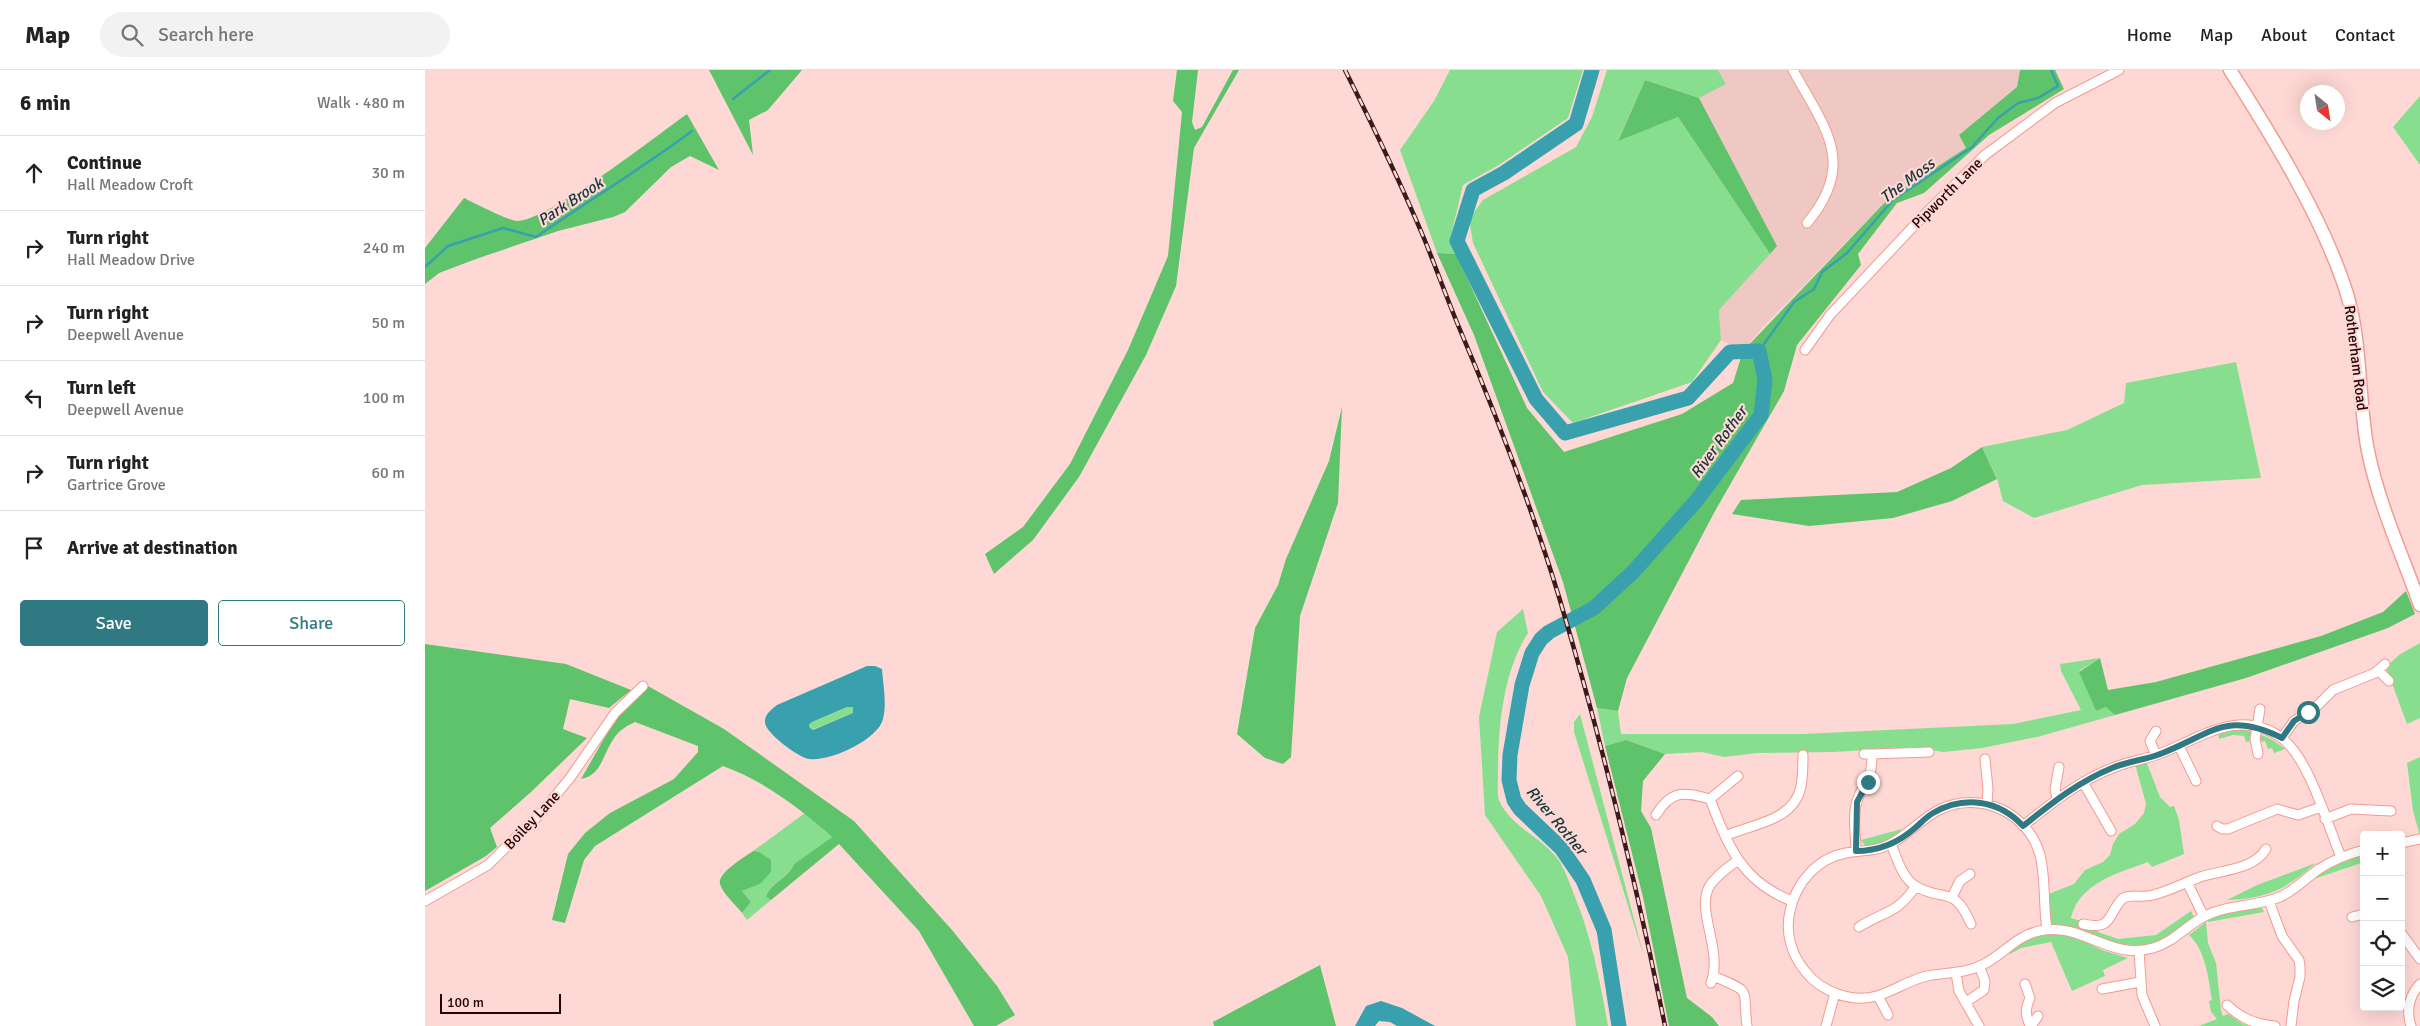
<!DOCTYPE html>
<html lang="en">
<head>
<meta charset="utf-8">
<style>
	body { margin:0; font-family:Signika,sans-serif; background:#f2f2f2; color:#222 }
	.controls { position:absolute; right:15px; bottom:15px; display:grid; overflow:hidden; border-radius:5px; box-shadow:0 5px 20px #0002 }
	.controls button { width:45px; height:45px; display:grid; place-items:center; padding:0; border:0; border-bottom:1px solid #e0e0e0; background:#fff; color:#222; font:25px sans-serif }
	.compass { position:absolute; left:1875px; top:15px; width:45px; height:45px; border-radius:50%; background:#fff; box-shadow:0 5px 20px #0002; rotate:150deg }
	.scale { position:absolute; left:15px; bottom:12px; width:121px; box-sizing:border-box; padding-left:5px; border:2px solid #220404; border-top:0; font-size:14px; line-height:18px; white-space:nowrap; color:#220404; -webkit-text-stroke:4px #fed8d4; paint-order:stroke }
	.stop { position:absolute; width:15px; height:15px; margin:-11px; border:4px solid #317982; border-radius:50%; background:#fff }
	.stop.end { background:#317982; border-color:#fff; box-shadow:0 1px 5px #0008 }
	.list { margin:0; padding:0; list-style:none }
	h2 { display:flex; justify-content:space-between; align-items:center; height:65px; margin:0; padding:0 20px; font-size:21px }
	h2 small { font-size:16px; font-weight:400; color:#767676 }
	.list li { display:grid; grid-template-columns:32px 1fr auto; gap:15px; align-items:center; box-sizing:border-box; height:75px; padding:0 20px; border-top:1px solid #e0e0e0 }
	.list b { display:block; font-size:19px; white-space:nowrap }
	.list p { margin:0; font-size:16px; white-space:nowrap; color:#767676 }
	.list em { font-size:16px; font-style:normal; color:#767676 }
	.actions { display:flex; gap:10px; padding:15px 20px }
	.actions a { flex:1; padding:11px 0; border:1px solid #317982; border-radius:5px; text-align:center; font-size:18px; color:#317982 }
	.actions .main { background:#317982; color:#fff }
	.icon { flex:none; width:28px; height:28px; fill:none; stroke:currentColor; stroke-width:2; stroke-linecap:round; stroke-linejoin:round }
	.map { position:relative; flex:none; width:1995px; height:956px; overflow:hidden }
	header { display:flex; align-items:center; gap:30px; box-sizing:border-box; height:70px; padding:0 25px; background:#fff; border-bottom:1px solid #e0e0e0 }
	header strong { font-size:24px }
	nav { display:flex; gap:28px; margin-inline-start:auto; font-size:18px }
	.search { width:350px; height:45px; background:#f2f2f2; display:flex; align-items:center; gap:12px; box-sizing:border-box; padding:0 18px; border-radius:28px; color:#767676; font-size:19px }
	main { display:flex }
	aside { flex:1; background:#fff }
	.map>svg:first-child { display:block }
	.built { fill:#f0c8c3 }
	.green { fill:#88de8f }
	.forest { fill:#5ec36a }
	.water { fill:#38a1ad; fill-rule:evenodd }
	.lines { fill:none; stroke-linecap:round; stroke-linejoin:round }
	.stream { stroke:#38a1ad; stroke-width:2.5 }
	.river { stroke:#38a1ad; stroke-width:15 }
	.street-casing { stroke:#f29b92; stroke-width:11 }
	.secondary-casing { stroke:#f29b92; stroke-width:15 }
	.street { stroke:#fff; stroke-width:9 }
	.secondary { stroke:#fff; stroke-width:12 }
	.rail-casing { stroke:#3a1b1a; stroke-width:4.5 }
	.rail { stroke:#fed8d4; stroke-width:2.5; stroke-dasharray:8; stroke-linecap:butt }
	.route { stroke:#317982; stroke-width:6 }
	.labels { text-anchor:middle; stroke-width:4.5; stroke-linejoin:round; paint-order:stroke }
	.street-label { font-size:15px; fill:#220404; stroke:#fed8d4 }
	.water-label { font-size:16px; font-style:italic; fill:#163639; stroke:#fed8d4 }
</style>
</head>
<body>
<header>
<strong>Map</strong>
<div class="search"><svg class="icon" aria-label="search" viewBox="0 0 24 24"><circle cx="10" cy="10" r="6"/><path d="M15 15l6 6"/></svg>Search here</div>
<nav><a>Home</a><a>Map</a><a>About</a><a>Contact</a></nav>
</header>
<main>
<aside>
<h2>6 min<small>Walk · 480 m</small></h2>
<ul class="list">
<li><svg class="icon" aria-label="ahead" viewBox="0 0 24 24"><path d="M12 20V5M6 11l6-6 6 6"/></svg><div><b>Continue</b><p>Hall Meadow Croft</p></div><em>30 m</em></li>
<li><svg class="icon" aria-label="right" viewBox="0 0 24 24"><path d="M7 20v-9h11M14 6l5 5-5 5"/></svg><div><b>Turn right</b><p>Hall Meadow Drive</p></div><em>240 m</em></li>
<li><svg class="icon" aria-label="right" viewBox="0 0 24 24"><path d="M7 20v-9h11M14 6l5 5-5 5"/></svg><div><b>Turn right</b><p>Deepwell Avenue</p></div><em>50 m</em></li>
<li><svg class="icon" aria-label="left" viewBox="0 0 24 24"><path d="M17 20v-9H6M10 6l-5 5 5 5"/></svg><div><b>Turn left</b><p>Deepwell Avenue</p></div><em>100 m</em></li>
<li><svg class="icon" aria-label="right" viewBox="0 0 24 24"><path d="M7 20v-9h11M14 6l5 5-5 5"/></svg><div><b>Turn right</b><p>Gartrice Grove</p></div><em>60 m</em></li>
<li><svg class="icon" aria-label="arrive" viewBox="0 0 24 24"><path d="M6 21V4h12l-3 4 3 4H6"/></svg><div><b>Arrive at destination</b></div></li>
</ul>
<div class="actions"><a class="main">Save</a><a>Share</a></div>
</aside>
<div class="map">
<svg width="1995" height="956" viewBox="0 0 1995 956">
	<rect width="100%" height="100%" fill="#fed8d4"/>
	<!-- built -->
	<path class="built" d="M1293 0H1595L1592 17 1534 65 1541 78 1465 127 1337 258 1318 281 1296 270 1294 240 1352 176 1274 28 1301 14Z"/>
	<!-- green -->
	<path class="green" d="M1025 0H1158L1143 48 1074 95 1038 115 1025 170 1031 184 1012 183 975 80 1009 31Z
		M1182 0H1293L1301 14 1274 28 1220 10 1193 70 1253 47 1345 184 1294 240 1296 270 1267 312 1148 353 1118 322 1048 173 1044 149 1058 130 1151 77 1167 47Z
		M1995 26V95L1968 57Z
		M1811 292 1836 408 1717 415 1609 448 1578 431 1572 408 1557 377 1642 360 1699 333 1701 313Z
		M1098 539 1103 563C1077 604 1073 660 1073 707 1073 714 1072 724 1074 730 1085 757 1119 768 1135 792 1141 803 1146 816 1150 827 1167 869 1175 911 1183 956H1151L1143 887 1116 826 1060 745 1054 647 1072 562Z
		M1995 573V648L1982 654 1961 597 1974 585Z
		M1675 588 1654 601 1671 641 1681 637 1690 645 1612 667 1557 678 1518 682 1489 677 1409 682 1332 683 1299 687 1277 682 1240 684 1201 670 1180 676 1172 638 1193 641 1196 664H1378L1588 654 1656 640 1636 601 1635 594Z
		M422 637H428V643L387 660 384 655 387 652Z
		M1155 644 1219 887 1149 662V652Z
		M1805 659C1827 660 1843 665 1860 679L1849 683 1847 678 1843 679 1840 671 1837 672 1835 669 1821 672 1819 666 1808 665 1794 669 1793 660Z
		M1995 687V766L1988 741 1982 693Z
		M1720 688 1735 727 1745 737 1749 736 1754 750 1759 784 1727 797 1723 792C1693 803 1654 813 1646 848L1670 855 1673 862 1693 869 1731 865 1766 841 1771 851 1726 879 1673 872 1622 859 1618 826 1649 814 1660 800 1678 792 1685 785 1688 774 1694 764 1710 754 1719 743 1721 734 1709 690Z
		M380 743 407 767 369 794C364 808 346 812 341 827L346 830 322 850 317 843 326 832 317 821 335 814 334 782 328 781Z
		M1477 759C1468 770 1455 775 1441 777L1436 770Z
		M1936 784 1939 785V792L1889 809C1901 795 1919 790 1936 784Z
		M1891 793C1859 820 1844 828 1802 830L1832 815Z
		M1837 838 1839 842 1783 852 1782 848 1811 840Z
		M1781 852 1783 873 1791 893 1796 940 1798 946 1803 944 1818 954 1824 956H1774L1792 949 1786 942 1784 931 1787 930C1783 907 1781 881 1764 865Z
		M1621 863 1648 866 1677 880 1703 888 1678 900 1680 906 1647 921 1626 872 1596 878 1585 884 1583 881 1605 868Z"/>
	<!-- forest -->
	<path class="forest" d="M284 0H377L343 40 324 50 328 85Z
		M752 0H773L767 52 770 60 777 57 808 0H814L769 78 751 216 721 285 654 407 608 470 569 504 560 484 598 457 645 394 703 280 743 186 757 42 748 31Z
		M1595 0H1630L1639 19 1564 65 1499 123 1472 133 1433 184 1436 195 1372 275 1359 321 1290 441 1202 608 1193 641 1172 638 1138 512 1049 265 1012 183 1031 184 1102 338 1139 382 1257 344 1308 313 1318 281 1465 127 1541 78 1534 65 1592 17Z
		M1220 10 1274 28 1352 176 1345 184 1253 47 1193 71Z
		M262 44 294 100 265 86 246 97 200 142 188 147 133 161 51 189 14 203 0 214V178L39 128C49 133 84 151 92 151 123 151 231 66 262 44Z
		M917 337 913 433 875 546 866 687 858 694 840 688 812 664 830 558 853 515 861 489 904 391Z
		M1557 377 1572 409 1527 431 1468 448 1384 456 1307 444 1316 430 1472 422 1526 398Z
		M1981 521 1990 544 1963 558 1821 608 1690 645 1681 637 1671 641 1654 602 1675 588 1683 620 1731 612 1896 566 1958 542Z
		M0 574 141 594 206 620 184 638 145 629 138 659 162 668 106 722 65 758 72 777 61 786 0 821Z
		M223 616 299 659 429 751 527 860 572 916 590 945 571 956H549L494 861 414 774 346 830 341 827C346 812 364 808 369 794L407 767C375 738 339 711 298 696L170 776 159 790 140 853 127 850 143 784 160 763 185 743 249 709 273 682V676L210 652C199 657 192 662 186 673 178 686 175 706 156 709L192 646Z
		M1201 670 1240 684 1218 711 1216 741 1226 758 1262 928 1287 947 1294 956H1244L1218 827 1180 676Z
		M328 781 334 782 346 790V802L335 814 317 821 326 832 317 843C311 835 298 824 295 814 292 803 320 787 328 781Z
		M895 895 911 956H789L788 952Z"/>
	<!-- water -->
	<path class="water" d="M442 596H450L457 599C458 614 462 634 458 649 453 670 404 692 384 689 373 687 337 661 340 650 341 643 347 639 352 635ZM422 637H428V643L388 660 385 658 384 655 387 652Z
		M956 931 977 938 1010 956H972L965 952 954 951 950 956H930L941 936Z"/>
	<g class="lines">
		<!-- stream -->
		<path class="stream" d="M308 29 345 0
			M0 197 23 176 78 158 111 167C163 131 216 99 267 61
			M1334 281 1369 232 1389 219 1397 202 1422 183 1468 130 1547 77 1573 48 1593 33 1613 28 1633 16 1626 0"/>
		<!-- river -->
		<path class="river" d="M1167 0 1151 54 1079 103 1048 120 1032 171 1111 329 1140 363 1263 328 1305 282 1334 281 1340 310 1336 345 1271 431 1209 501 1169 538 1124 562 1116 569 1107 583 1097 615 1085 685 1084 710 1089 730 1095 739 1136 778 1158 810 1179 860 1194 956"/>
		<!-- street casing -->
		<g class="street-casing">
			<path id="street" d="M1368 0C1399 57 1433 93 1382 153
				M1380 280 1405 245 1502 142 1560 85 1630 33 1694 0
				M1953 600 1964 611
				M1857 668 1869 651 1890 638 1908 620 1950 603 1960 594
				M1754 676 1771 711
				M1447 684 1504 682
				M1833 684 1830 669 1835 639
				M1731 685 1725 671 1731 661
				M1560 689 1563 719 1562 733
				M1658 712 1686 761
				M1632 728 1630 719 1634 697
				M1285 729C1303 776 1317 812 1367 831
				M1285 729 1313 706
				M1231 745C1247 719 1259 722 1285 729
				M1900 749 1926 739 1966 741
				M1598 756C1627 733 1655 710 1690 697 1706 691 1722 689 1737 683 1777 667 1816 637 1858 669 1885 691 1902 754 1916 787
				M1792 756 1797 759H1803L1852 739 1873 745 1896 737
				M1300 766C1327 754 1370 751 1376 716 1378 706 1378 695 1378 685
				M1976 773 1995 769
				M1466 774C1472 788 1477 809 1492 817 1520 832 1529 815 1546 854
				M1431 781C1431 766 1427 746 1432 731 1440 708 1447 712 1447 684H1439
				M1762 812 1779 847
				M1527 827 1535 811 1545 804
				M0 831 63 795 117 742 145 708 190 643 218 616
				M1844 831 1857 866 1874 890 1875 897V907L1869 931 1866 956
				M1927 847 1939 844
				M1658 854C1689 861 1682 844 1698 828 1708 824 1718 828 1728 825 1744 821 1759 813 1775 807 1796 800 1829 800 1841 779
				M1434 857C1461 840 1471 845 1491 816
				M1622 859C1618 835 1621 808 1615 785 1603 742 1555 721 1516 739 1496 748 1483 766 1463 775 1450 782 1436 780 1421 783 1393 788 1371 812 1365 841 1360 862 1366 884 1380 901 1396 922 1427 933 1452 926 1469 921 1484 910 1502 906 1522 902 1541 904 1559 894 1579 884 1591 866 1614 861 1657 851 1684 891 1728 878 1747 873 1760 857 1778 847 1802 834 1830 837 1855 827 1870 820 1881 808 1894 799 1908 790 1923 784 1939 780
				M1976 863 1995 889
				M1714 881 1717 925 1730 956
				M1531 903 1534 921 1554 956
				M1288 906C1329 923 1317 917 1322 956
				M1286 913C1298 879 1271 842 1284 817 1290 806 1303 798 1313 790
				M1600 914 1605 928C1600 940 1600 943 1605 956
				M1677 919 1715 912
				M1453 926 1463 945
				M1541 932 1559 920 1560 911 1554 896
				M1802 935C1817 949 1830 954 1850 956
				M1401 956 1410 923
				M1606 956 1613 946
				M1986 956C1981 940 1984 926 1995 914"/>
		</g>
		<!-- secondary casing -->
		<g class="secondary-casing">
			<path id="secondary" d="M1805 0C1847 66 1899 150 1922 224 1937 274 1933 330 1943 381 1954 435 1977 484 1995 535"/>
		</g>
		<!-- street -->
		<use href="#street" class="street"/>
		<!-- secondary -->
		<use href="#secondary" class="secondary"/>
		<!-- rail casing -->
		<g class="rail-casing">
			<path id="rail" d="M920 0C947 54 974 109 998 166 1010 195 1021 226 1033 255 1071 344 1106 435 1134 527 1176 668 1211 812 1240 956"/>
		</g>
		<!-- rail -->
		<use href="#rail" class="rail"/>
	</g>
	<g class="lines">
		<!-- route -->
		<path class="route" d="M1443 712 1432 732 1431 781C1454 781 1473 773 1490 758 1496 753 1501 747 1508 743 1539 725 1574 730 1598 756 1627 733 1653 712 1687 698 1703 691 1720 690 1735 684 1787 664 1800 640 1857 668L1869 651 1883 642"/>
	</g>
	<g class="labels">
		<!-- street labels -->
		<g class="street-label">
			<text transform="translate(1522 123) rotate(-45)" y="5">Pipworth Lane</text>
			<text transform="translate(1931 288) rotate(83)" y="5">Rotherham Road</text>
			<text transform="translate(107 750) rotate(-47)" y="5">Boiley Lane</text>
		</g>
		<!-- water labels -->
		<g class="water-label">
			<text transform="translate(1482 110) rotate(-37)" y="6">The Moss</text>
			<text transform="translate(145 131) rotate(-33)" y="6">Park Brook</text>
			<text transform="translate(1293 372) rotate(-54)" y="6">River Rother</text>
			<text transform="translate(1132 750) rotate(50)" y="6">River Rother</text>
		</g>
	</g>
</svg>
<div class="controls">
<button>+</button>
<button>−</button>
<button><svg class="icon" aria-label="locate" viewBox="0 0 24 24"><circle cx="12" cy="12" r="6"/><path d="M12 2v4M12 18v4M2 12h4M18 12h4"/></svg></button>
<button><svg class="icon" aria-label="layers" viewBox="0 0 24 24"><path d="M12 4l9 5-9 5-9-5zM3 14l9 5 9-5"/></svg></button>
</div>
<svg class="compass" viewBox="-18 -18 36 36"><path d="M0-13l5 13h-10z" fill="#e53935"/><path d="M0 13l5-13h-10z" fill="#767676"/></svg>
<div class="scale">100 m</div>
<div class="stop" style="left:1883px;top:642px"></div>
<div class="stop end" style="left:1443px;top:712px"></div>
</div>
</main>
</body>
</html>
